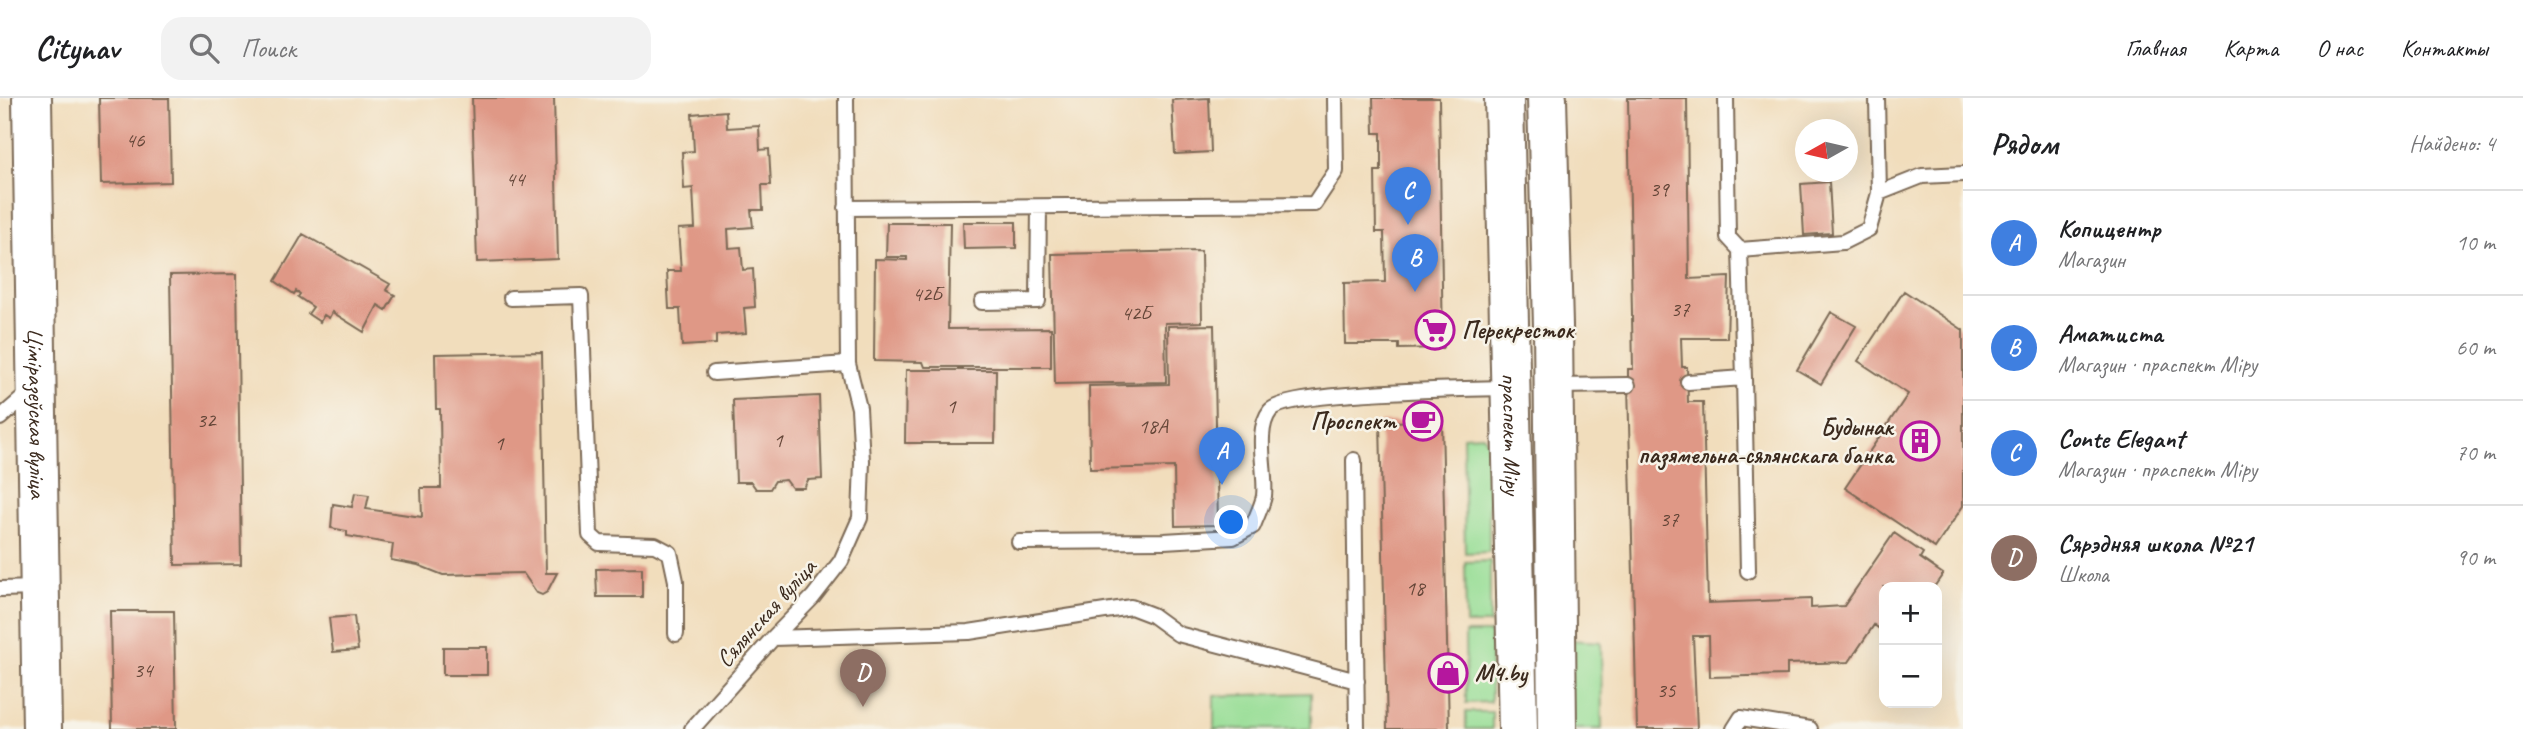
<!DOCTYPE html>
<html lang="ru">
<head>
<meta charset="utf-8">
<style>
	body { margin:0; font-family:Caveat,sans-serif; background:#f2f2f2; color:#202124 }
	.controls { position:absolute; right:21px; bottom:21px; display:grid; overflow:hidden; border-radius:14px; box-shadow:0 7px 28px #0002 }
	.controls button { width:63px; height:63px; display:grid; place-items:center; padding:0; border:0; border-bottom:2px solid #e0e0e0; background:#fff; color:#202124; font:35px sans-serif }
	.compass { position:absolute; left:1795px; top:21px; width:63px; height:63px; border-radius:50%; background:#fff; box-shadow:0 7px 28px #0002; rotate:262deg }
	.you { position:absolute; left:1232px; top:425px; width:24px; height:24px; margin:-18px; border:5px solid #fff; border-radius:50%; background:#1a73e8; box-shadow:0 0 0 10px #1a73e833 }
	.badge { display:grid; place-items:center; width:46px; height:46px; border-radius:50%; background:#b5179e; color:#fff; font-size:23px; font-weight:700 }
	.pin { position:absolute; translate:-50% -58px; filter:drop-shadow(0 2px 4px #0008) }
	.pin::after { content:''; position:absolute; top:37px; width:24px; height:21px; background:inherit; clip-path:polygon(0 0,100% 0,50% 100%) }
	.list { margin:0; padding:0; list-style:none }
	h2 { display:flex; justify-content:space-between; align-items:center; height:91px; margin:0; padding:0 28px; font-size:30px }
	h2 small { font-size:23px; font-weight:400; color:#757577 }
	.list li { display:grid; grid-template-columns:46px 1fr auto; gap:21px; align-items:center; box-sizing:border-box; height:105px; padding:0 28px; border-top:2px solid #e0e0e0 }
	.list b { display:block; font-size:26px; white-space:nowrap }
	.list p { margin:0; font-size:23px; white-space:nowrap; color:#757577 }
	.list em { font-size:23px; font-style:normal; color:#757577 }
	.icon { flex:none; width:38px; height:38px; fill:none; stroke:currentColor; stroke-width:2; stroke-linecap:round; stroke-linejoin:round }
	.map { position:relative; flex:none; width:1963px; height:631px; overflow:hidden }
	header { display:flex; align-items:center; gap:42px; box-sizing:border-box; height:98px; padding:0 35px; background:#fff; border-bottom:2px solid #e0e0e0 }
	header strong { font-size:33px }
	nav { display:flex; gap:38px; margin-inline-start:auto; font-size:24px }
	.search { width:490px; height:63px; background:#f2f2f2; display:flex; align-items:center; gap:18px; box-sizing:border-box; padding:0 24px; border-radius:21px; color:#757577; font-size:26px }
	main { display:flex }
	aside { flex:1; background:#fff }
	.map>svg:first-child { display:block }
	.green { fill:#99de97; stroke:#6a845a; stroke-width:2 }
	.building { fill:#df9886 }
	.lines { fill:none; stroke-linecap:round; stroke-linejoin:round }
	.lane-casing { stroke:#7b6955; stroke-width:18 }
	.secondary-casing { stroke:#7b6955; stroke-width:42 }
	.primary-casing { stroke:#7b6955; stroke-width:42 }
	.lane { stroke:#fff; stroke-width:14 }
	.secondary { stroke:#fff; stroke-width:38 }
	.primary { stroke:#fff; stroke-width:38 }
	.labels { text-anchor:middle; stroke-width:5; stroke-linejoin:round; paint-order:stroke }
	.number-label { font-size:21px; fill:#644638 }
	.poi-label { font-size:24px; font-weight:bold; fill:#3b2a1e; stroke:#f7f3e8; text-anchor:start }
	.street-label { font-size:24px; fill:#3b2a1e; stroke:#f7f3e8 }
</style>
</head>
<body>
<header>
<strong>Citynav</strong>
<div class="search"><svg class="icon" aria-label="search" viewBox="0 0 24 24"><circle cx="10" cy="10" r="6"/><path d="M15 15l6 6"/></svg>Поиск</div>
<nav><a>Главная</a><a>Карта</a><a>О нас</a><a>Контакты</a></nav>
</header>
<main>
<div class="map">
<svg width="1963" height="631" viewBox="0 0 1963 631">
	<rect width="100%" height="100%" fill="#f7f3e8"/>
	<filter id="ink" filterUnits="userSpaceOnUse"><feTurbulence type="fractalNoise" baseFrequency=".0143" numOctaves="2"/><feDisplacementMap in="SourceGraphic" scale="14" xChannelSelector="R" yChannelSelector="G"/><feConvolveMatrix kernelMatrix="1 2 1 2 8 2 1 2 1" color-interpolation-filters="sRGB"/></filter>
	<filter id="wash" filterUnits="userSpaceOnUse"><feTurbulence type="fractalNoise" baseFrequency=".00686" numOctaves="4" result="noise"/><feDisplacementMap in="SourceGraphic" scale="28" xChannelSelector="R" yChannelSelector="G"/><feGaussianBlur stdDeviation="1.57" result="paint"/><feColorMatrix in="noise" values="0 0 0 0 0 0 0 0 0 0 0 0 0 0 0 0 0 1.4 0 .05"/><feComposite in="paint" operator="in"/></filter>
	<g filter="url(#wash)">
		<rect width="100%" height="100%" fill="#f1ddbc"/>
		<!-- green -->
		<path class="green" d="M1483 337 1489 345V454L1465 455 1463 338Z
			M1490 463V526H1466L1465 464Z
			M1465 535H1491V604L1466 605Z
			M1567 542 1601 544 1602 631H1569Z
			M1311 595V631H1214V598Z
			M1466 614H1492V631H1466Z"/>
		<g id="blocks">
			<!-- building -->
			<path class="building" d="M99 0H169L171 84 101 86Z
				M472 0H554L558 161 477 164Z
				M1209 0 1211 54 1175 56 1172 2Z
				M1373 0H1439L1443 250 1399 251V246H1345L1344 185 1385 184 1384 134H1376L1375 73H1381V35H1374Z
				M1628 0H1687L1689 181 1729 179 1727 240H1681L1682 269H1687L1688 304H1703L1708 505 1811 501V510L1844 508 1894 435 1923 455 1920 460 1943 476 1934 489H1884V534L1874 527 1849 564 1787 566V577L1710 579 1709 538H1693L1697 631H1637L1628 287V271H1633Z
				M726 13 727 30 759 28 760 52 769 51 771 87H762L763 112H751L753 129 728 131 729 150 741 149 743 172 753 171 755 209 744 210 746 235 716 237V246L682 248 680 211H669L667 173H681L678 131 695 130 693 90 684 91 682 54 694 53 692 16Z
				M1829 84 1832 135 1804 137 1801 86Z
				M963 124H1016V150L964 151Z
				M887 125H950L948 231 1051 230V269H925L923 264 874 263 875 161 907 162V159H886Z
				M303 136 390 186 386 192 395 197 386 212 378 207 364 234 332 214 329 220 324 217 320 224 308 216 313 209 298 199 300 196 296 193 294 196 275 183Z
				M1201 153 1202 224 1165 225 1166 284 1055 286 1052 156Z
				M237 176 241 466 175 467 170 177Z
				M1904 193 1963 232V408L1935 450 1845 390 1908 296 1858 263Z
				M1831 214 1856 228 1821 286 1797 272Z
				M1214 227 1218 427 1175 428 1174 369 1090 371 1089 288 1169 286 1168 228Z
				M542 254 546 475H557L547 494 542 497 537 495 523 475 443 477 418 467 391 462 393 446 347 438V433L331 430 333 406 352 409 355 395 369 397 366 411 422 419 421 390H441L440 311H436L435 256Z
				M906 272H996L995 345H905Z
				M819 298 822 381 808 382 804 390H792L786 382 775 383 770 391H756L751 384H736L733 302Z
				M1442 323 1449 631H1387L1380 324Z
				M642 470V499H597L596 471Z
				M110 513H174L176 631H112Z
				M354 518 358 552 333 554 329 520Z
				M443 549H487V577H443Z"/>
		</g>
	</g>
	<g filter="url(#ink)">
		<use href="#blocks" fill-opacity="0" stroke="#7b6955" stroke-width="2"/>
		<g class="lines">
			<!-- lane casing -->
			<g class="lane-casing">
				<path id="lane" d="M1726 0 1728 139 1740 152 1744 280
					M1879 95 1922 78 1963 76
					M846 110 1314 106 1336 73 1335 0
					M1740 152 1843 144 1869 131 1879 95 1877 0
					M511 200 581 198 590 437 599 445 655 447 670 455 676 483V536
					M982 204 1038 203 1039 109
					M714 275 848 266
					M1688 284 1744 280 1748 473
					M1556 288 1628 287
					M0 320 30 294
					M1354 362 1357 631
					M1019 444 1164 443 1233 439 1253 428C1256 419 1262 408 1264 398 1267 375 1254 333 1270 313 1285 293 1474 291 1509 290
					M0 491 37 490
					M773 540 969 534 1131 509 1152 517 1178 536 1357 583
					M692 631 773 540 813 499 841 463 860 420 862 363 859 310 848 266 846 0
					M1734 631 1741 620 1810 631"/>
			</g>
			<!-- secondary casing -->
			<g class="secondary-casing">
				<g id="secondary">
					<path id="s1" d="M32 0 42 631"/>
				</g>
			</g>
			<!-- primary casing -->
			<g class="primary-casing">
				<g id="primary">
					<path id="s2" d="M1504 0 1518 631"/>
					<path d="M1547 0 1553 228 1557 631"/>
				</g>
			</g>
			<!-- lane -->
			<use href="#lane" class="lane"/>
			<!-- secondary -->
			<use href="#secondary" class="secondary"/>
			<!-- primary -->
			<use href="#primary" class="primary"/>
		</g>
	</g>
	<!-- icons -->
	<defs>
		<g id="supermarket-ring" transform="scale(2.0125)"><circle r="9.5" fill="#f7f3e8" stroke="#b5179e" stroke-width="1.5"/><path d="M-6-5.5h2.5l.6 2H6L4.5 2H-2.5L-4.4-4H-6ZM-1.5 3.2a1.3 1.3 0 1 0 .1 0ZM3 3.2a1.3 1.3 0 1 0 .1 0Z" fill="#b5179e"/></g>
		<g id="cafe-ring" transform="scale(2.0125)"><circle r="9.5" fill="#f7f3e8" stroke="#b5179e" stroke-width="1.5"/><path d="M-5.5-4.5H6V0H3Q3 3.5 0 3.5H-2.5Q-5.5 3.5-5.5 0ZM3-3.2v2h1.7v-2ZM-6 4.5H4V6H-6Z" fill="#b5179e"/></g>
		<g id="building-ring" transform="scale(2.0125)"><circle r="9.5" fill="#f7f3e8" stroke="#b5179e" stroke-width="1.5"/><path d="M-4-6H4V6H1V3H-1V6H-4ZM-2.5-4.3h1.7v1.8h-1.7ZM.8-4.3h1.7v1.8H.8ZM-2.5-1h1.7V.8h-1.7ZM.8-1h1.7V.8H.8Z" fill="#b5179e"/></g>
		<g id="shop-ring" transform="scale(2.0125)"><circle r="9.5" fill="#f7f3e8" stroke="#b5179e" stroke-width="1.5"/><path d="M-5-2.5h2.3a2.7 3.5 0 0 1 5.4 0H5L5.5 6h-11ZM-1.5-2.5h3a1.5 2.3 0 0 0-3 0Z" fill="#b5179e"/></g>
	</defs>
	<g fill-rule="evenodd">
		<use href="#supermarket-ring" x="1435" y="232"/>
		<use href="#cafe-ring" x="1423" y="323"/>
		<use href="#building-ring" x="1920" y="343"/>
		<use href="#shop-ring" x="1448" y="575"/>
	</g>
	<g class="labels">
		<!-- number labels -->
		<g class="number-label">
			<text x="135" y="49">46</text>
			<text x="515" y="88">44</text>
			<text x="1659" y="98">39</text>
			<text x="927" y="203">42Б</text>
			<text x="1680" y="218">37</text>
			<text x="1136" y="222">42Б</text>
			<text x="951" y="315">1</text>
			<text x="206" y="329">32</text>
			<text x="1153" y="335">18А</text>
			<text x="778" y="349">1</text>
			<text x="499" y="352">1</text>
			<text x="1669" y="428">37</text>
			<text x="1415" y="497">18</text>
			<text x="143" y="579">34</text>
			<text x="1666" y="599">35</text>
		</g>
		<!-- poi labels -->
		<g class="poi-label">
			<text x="1462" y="240">Перекресток</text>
			<text x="1396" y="331" text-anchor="end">Проспект</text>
			<text x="1893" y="337" text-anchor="end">Будынак<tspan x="1893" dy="28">пазямельна-сялянскага банка</tspan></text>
			<text x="1475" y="583">М4.by</text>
		</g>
		<!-- street labels -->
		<g class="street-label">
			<text dy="8" stroke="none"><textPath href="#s1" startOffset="315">Ціміразеўская вуліца</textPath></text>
			<text dy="8" stroke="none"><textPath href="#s2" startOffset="336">праспект Міру</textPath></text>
			<text transform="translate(766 515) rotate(-48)" y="8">Сялянская вуліца</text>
		</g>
	</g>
</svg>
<div class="controls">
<button>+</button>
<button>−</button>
</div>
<svg class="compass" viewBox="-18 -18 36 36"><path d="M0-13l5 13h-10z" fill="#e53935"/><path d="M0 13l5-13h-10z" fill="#757577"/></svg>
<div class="you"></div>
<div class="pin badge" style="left:1222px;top:387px;background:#3f7fe0">A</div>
<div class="pin badge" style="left:1415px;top:194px;background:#3f7fe0">B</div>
<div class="pin badge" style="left:1408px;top:127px;background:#3f7fe0">C</div>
<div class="pin badge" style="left:863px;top:609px;background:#8d6e63">D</div>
</div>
<aside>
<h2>Рядом<small>Найдено: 4</small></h2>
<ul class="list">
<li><span class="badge" style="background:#3f7fe0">A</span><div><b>Копицентр</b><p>Магазин</p></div><em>10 m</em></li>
<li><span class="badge" style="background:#3f7fe0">B</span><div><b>Аматиста</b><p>Магазин · праспект Міру</p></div><em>60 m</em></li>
<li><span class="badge" style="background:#3f7fe0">C</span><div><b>Conte Elegant</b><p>Магазин · праспект Міру</p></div><em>70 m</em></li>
<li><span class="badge" style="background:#8d6e63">D</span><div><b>Сярэдняя школа №21</b><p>Школа</p></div><em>90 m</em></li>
</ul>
</aside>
</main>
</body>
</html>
